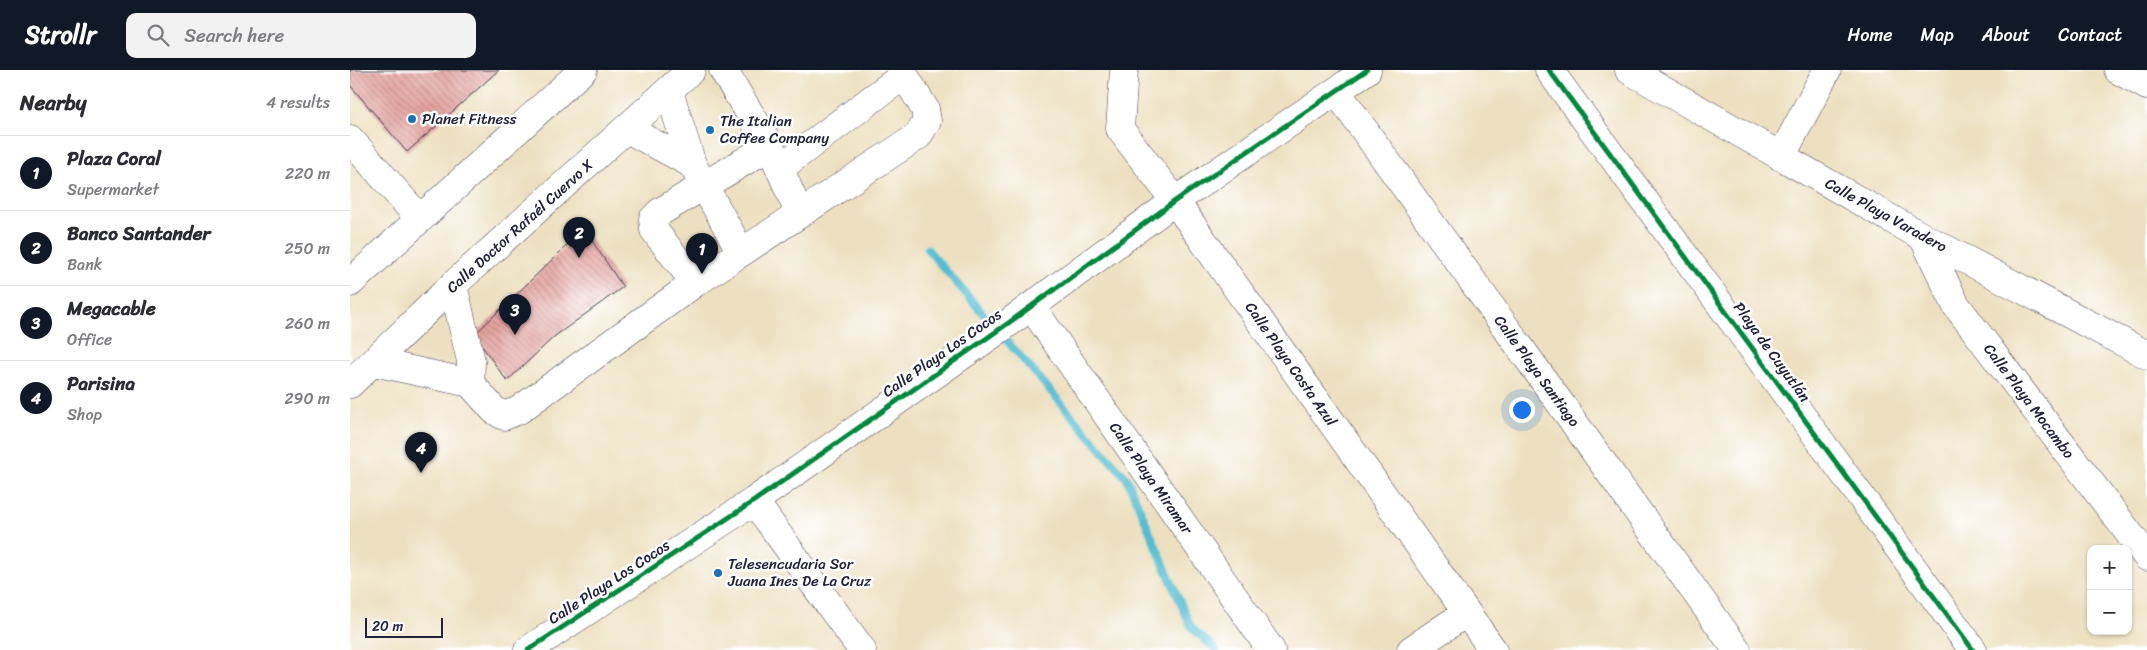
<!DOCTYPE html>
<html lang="en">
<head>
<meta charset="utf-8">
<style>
	body { margin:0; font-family:Sriracha,sans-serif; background:#f2f2f3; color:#2b2b33 }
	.controls { position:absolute; right:15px; bottom:15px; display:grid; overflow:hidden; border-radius:10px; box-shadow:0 1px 4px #0004 }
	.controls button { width:45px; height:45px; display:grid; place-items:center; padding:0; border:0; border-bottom:1px solid #e1e1e2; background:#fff; color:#2b2b33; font:25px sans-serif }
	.scale { position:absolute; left:15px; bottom:12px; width:78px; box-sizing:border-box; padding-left:5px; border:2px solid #22223b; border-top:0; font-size:14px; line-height:18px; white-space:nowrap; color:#22223b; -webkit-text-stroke:4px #fff; paint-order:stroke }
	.you { position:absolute; left:1171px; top:339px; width:18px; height:18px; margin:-12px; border:4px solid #fff; border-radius:50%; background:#1a73e8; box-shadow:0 0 0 8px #1a73e833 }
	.badge { display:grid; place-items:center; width:32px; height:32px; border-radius:50%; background:#111827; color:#fff; font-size:16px; font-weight:700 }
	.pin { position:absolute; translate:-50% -41px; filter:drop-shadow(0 1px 2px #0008) }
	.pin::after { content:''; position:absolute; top:26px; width:18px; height:15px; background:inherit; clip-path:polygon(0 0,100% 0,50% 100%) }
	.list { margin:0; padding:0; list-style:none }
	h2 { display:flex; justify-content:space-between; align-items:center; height:65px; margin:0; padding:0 20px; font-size:21px }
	h2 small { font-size:16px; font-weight:400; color:#7c7c81 }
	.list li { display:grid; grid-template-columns:32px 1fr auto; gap:15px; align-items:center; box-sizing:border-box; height:75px; padding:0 20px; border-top:1px solid #e1e1e2 }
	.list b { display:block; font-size:19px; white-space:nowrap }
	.list p { margin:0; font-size:16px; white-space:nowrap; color:#7c7c81 }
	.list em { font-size:16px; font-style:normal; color:#7c7c81 }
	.icon { flex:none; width:28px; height:28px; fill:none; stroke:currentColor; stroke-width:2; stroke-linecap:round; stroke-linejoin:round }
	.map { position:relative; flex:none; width:1797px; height:580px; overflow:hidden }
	header { display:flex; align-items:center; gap:30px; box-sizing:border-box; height:70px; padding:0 25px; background:#111827; color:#fff }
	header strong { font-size:24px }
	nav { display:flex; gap:28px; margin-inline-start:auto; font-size:18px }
	.search { width:350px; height:45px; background:#f2f2f3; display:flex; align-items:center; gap:12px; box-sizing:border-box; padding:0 18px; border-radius:10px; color:#7c7c81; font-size:19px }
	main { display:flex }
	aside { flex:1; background:#fff }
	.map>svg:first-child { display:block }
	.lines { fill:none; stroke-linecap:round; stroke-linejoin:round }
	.stream { stroke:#54bdd1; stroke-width:8 }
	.building { fill:url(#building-back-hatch) }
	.minor-casing { stroke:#403e4f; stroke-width:29 }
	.major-casing { stroke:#403e4f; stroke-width:29 }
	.minor { stroke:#fff; stroke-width:28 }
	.major { stroke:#fff; stroke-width:28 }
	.cycleway-casing { stroke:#fff; stroke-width:8 }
	.cycleway { stroke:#00873e; stroke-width:5 }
	.poi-dot { fill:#1f6fb2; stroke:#fff; stroke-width:2 }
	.labels { text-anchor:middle; stroke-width:5; stroke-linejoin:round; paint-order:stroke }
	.poi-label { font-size:15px; fill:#22223b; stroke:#fff; text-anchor:start }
	.street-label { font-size:15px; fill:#22223b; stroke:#fff }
</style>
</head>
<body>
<header>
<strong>Strollr</strong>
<div class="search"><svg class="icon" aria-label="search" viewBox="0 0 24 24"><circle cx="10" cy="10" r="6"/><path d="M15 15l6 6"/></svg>Search here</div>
<nav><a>Home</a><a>Map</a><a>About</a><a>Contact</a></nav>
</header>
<main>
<aside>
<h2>Nearby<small>4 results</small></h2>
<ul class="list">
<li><span class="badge">1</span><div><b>Plaza Coral</b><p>Supermarket</p></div><em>220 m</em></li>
<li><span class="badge">2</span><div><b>Banco Santander</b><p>Bank</p></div><em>250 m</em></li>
<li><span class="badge">3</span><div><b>Megacable</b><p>Office</p></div><em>260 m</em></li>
<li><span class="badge">4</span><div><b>Parisina</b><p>Shop</p></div><em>290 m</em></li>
</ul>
</aside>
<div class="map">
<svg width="1797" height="580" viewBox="0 0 1797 580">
	<defs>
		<pattern id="building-back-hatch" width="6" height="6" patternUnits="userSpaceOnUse" patternTransform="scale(1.25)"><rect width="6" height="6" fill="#e3a09c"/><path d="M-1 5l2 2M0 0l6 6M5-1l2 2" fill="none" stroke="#b88280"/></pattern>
	</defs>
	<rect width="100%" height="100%" fill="#fff"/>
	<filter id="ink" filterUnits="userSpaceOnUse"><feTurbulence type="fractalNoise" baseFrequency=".02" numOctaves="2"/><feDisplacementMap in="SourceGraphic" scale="10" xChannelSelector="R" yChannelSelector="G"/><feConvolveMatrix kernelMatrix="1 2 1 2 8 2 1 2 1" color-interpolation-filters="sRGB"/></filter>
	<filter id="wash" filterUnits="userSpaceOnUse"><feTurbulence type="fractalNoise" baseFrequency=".0096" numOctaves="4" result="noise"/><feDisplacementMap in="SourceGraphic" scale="20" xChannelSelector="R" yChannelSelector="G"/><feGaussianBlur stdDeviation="1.12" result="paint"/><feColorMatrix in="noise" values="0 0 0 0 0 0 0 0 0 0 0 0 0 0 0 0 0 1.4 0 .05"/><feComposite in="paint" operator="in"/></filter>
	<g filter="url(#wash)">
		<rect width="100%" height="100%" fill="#ede0c0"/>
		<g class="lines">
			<!-- stream -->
			<path class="stream" d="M577 179 777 409 841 557 866 580"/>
		</g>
		<g id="blocks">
			<!-- building -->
			<path class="building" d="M0 0H149L57 82 0 15Z
				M234 159 273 217 205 266 157 311 124 265Z"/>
		</g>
	</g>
	<g filter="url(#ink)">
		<use href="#blocks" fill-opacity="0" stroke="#403e4f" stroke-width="1"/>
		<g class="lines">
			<!-- minor casing -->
			<g class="minor-casing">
				<path id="minor" d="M373 0 420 76 449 143
					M774 0 770 59 825 131 1143 580
					M1199 0 1623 580
					M1279 0 1573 167 1797 285
					M1768 0 1797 16
					M319 21 342 94 391 182
					M987 22 1387 580
					M277 59 342 94
					M0 69 70 149
					M1431 87 1477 0
					M430 98 554 5
					M1573 167 1606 235 1797 487
					M345 213 304 160 303 149 310 142 420 76
					M103 215 121 291 120 313
					M681 236 921 580
					M24 292 120 313 144 340 154 346 169 340 345 213 568 66 577 51 575 39 551 0
					M404 431 512 580
					M178 580 404 431 657 254 825 131 1017 0
					M1061 580 1116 543"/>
			</g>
			<!-- major casing -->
			<g class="major-casing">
				<path id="major" d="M0 213 233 0
					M0 314 103 215 341 0"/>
			</g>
			<!-- minor -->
			<use href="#minor" class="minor"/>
			<!-- major -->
			<use href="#major" class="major"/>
			<!-- cycleway casing -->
			<g class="cycleway-casing">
				<path id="cycleway" d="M1199 0 1623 580
					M178 580 404 431 657 254 825 131 1017 0"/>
			</g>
			<!-- cycleway -->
			<use href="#cycleway" class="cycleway"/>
		</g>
	</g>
	<!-- markers -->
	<g class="poi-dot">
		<circle cx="62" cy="49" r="5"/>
		<circle cx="360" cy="60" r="5"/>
		<circle cx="368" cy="503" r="5"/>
	</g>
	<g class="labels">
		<!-- poi labels -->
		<g class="poi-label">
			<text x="72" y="54">Planet Fitness</text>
			<text x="370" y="56">The Italian<tspan x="370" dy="17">Coffee Company</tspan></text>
			<text x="378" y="499">Telesencudaria Sor<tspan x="378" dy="17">Juana Ines De La Cruz</tspan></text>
		</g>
		<!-- street labels -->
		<g class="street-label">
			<text transform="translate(1536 145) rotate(29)" y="5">Calle Playa Varadero</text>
			<text transform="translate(170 156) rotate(-42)" y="5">Calle Doctor Rafaél Cuervo X</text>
			<text transform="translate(1422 282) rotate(54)" y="5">Playa de Cuyutlán</text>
			<text transform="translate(592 283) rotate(-35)" y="5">Calle Playa Los Cocos</text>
			<text transform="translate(941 294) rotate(55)" y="5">Calle Playa Costa Azul</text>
			<text transform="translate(1187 301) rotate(54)" y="5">Calle Playa Santiago</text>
			<text transform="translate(1679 331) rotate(53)" y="5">Calle Playa Mocambo</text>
			<text transform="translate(801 408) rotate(55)" y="5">Calle Playa Miramar</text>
			<text transform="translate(259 512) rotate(-33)" y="5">Calle Playa Los Cocos</text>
		</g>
	</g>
</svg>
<div class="controls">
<button>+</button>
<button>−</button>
</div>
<div class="scale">20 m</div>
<div class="you"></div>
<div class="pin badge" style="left:352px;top:204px">1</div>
<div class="pin badge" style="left:229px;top:188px">2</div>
<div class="pin badge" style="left:165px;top:265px">3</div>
<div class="pin badge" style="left:71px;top:403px">4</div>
</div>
</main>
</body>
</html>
